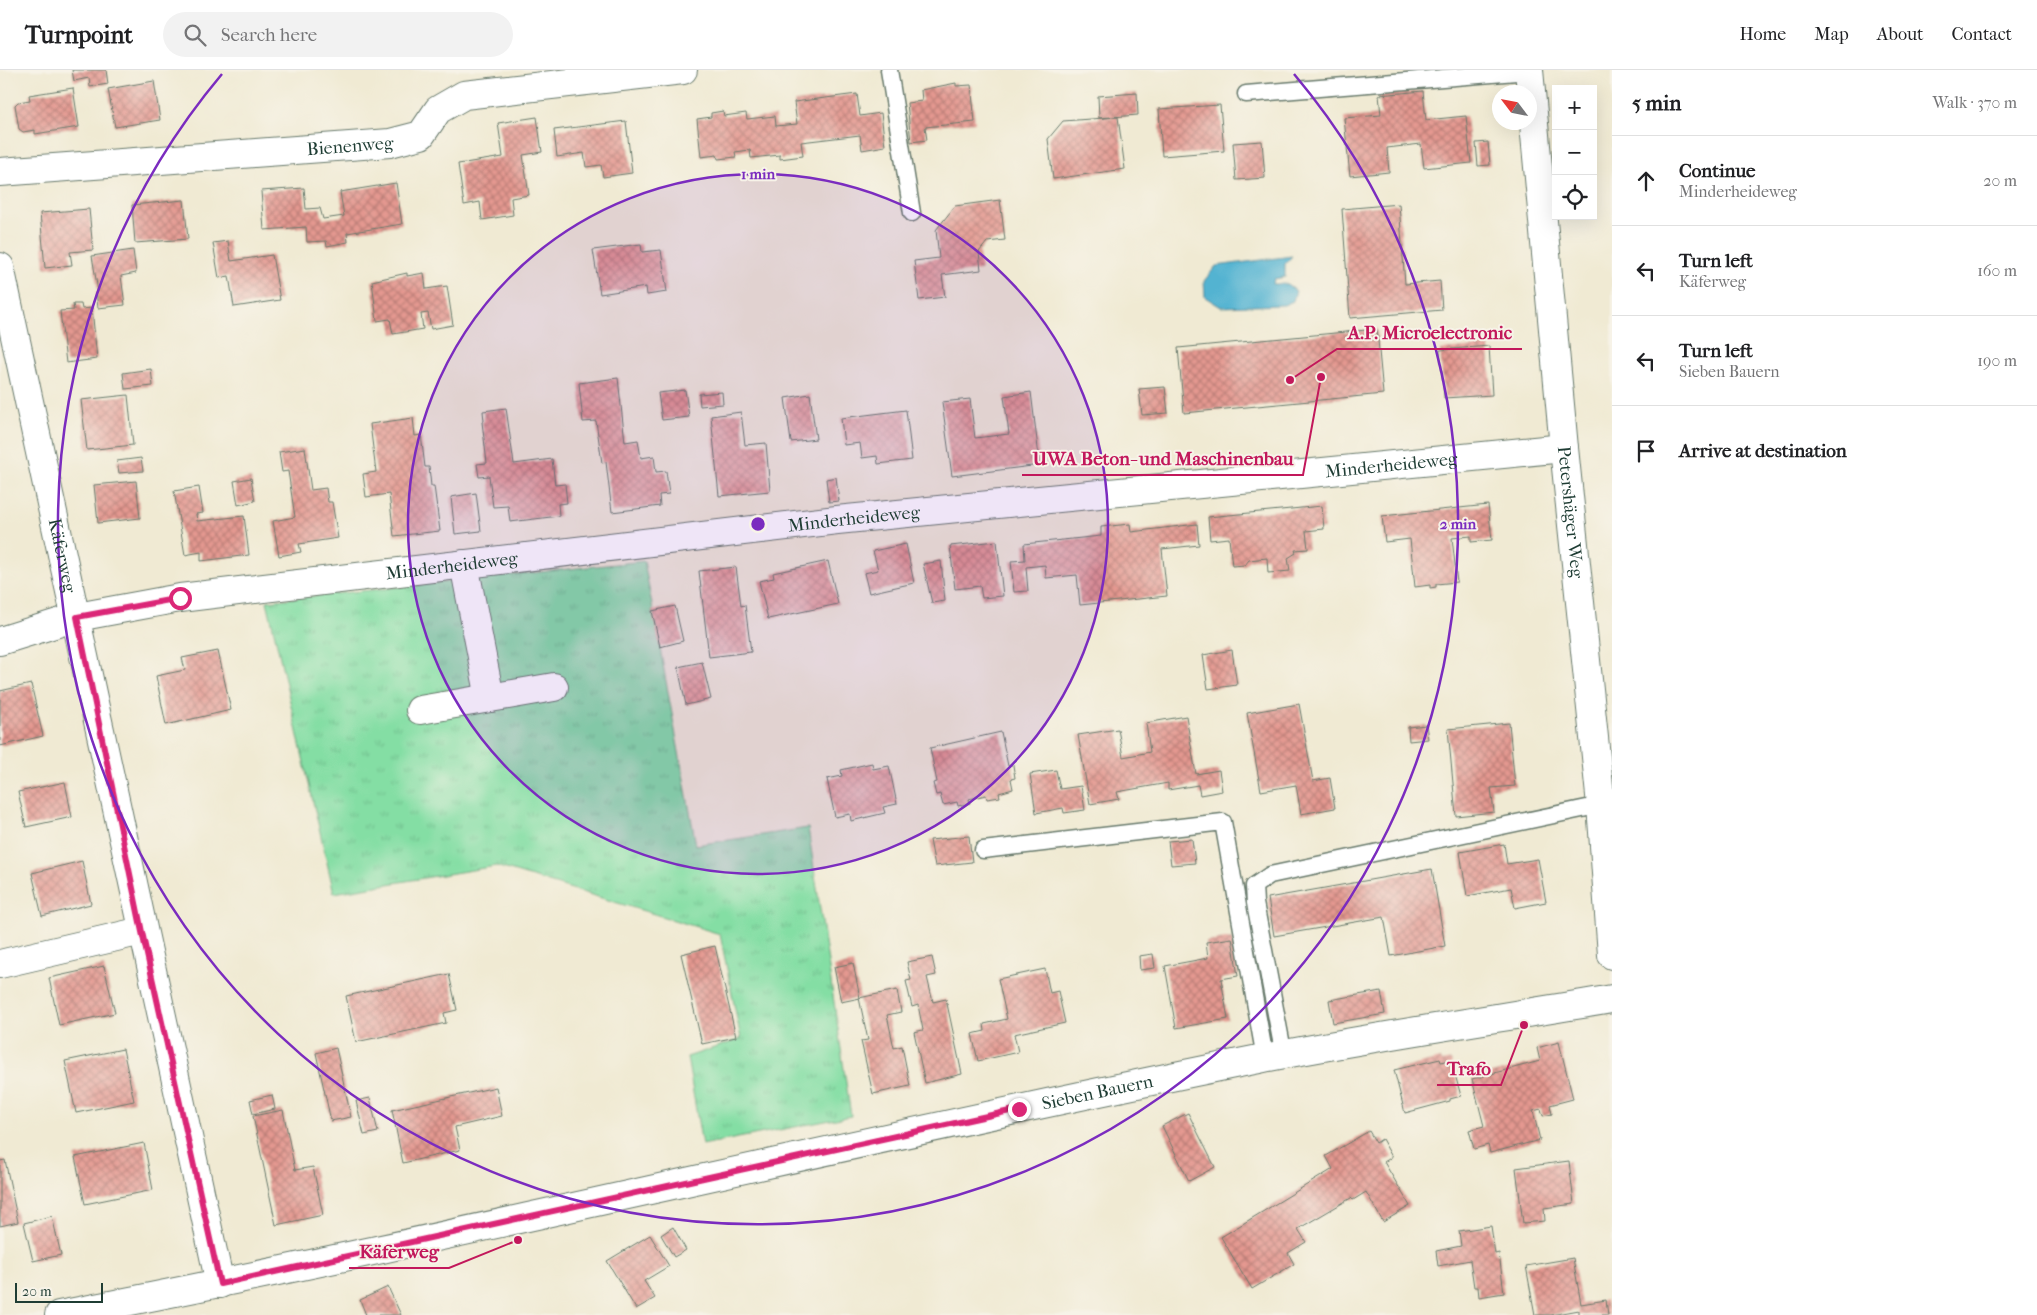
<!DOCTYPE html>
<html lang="en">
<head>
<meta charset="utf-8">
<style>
	body { margin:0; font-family:"IM FELL French Canon",serif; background:#f2f2f2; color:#202124 }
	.controls { position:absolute; right:15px; top:15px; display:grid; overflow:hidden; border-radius:0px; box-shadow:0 5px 20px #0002 }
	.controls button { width:45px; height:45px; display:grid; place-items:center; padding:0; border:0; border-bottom:1px solid #e0e0e0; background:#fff; color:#202124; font:25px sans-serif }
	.compass { position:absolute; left:1492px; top:15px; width:45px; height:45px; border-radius:50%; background:#fff; box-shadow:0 5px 20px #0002; rotate:302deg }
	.scale { position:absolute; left:15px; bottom:12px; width:88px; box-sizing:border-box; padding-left:5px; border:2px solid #1f3d34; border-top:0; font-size:14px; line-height:18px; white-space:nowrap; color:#1f3d34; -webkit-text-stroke:4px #f7f3e8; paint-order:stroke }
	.stop { position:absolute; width:15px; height:15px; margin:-11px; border:4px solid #db2777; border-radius:50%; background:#fff }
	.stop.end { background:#db2777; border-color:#fff; box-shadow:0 1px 5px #0008 }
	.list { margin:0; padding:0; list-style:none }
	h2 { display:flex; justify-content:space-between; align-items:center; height:65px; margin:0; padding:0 20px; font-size:21px }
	h2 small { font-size:16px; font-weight:400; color:#757577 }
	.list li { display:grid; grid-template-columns:32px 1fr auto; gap:15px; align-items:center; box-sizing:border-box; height:90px; padding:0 20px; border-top:1px solid #e0e0e0 }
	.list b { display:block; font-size:19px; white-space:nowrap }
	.list p { margin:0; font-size:16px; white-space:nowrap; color:#757577 }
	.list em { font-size:16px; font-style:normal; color:#757577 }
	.icon { flex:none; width:28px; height:28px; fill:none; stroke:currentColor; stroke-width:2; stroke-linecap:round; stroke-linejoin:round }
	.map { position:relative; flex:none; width:1612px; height:1245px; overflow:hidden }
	header { display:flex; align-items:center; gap:30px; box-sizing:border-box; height:70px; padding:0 25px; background:#fff; border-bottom:1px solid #e0e0e0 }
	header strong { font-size:24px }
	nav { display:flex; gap:28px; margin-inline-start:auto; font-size:18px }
	.search { width:350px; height:45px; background:#f2f2f2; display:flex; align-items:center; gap:12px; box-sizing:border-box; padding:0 18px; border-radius:28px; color:#757577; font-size:19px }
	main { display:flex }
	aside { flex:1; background:#fff }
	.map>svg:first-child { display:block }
	.grass { fill:url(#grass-tufts); stroke:#528e6c }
	.water { fill:#52b3d1; stroke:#387882 }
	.building { fill:url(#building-cross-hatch) }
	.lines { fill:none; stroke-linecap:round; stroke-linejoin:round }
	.service-casing { stroke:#687a6c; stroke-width:19 }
	.minor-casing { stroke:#687a6c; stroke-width:30 }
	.tertiary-casing { stroke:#687a6c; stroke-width:30 }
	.service { stroke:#fff; stroke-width:16 }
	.minor { stroke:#fff; stroke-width:28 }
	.tertiary { stroke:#fff; stroke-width:28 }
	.route { stroke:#db2777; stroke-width:6 }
	.ring { fill:none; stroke:#7b2cbf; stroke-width:2.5 }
	.labels { text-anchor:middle; stroke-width:4; stroke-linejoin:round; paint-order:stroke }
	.street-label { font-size:18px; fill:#1f3d34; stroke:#f7f3e8 }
	.centre { fill:#7b2cbf; stroke:#f7f3e8; stroke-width:2.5 }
	.ring-label { font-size:15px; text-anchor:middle; font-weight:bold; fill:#7b2cbf; stroke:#f7f3e8; stroke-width:4; stroke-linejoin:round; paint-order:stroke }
	.leader { fill:none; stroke:#c2185b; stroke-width:2 }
	.callout-dot { fill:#c2185b; stroke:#f7f3e8; stroke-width:2 }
	.callout-label { font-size:19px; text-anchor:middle; font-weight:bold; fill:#c2185b; stroke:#f7f3e8; stroke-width:4; stroke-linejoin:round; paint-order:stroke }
</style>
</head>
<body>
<header>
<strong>Turnpoint</strong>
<div class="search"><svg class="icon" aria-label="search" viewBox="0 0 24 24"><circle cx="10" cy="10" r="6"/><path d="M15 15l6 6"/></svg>Search here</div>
<nav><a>Home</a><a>Map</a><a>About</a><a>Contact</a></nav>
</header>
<main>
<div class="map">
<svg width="1612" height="1245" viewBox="0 0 1612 1245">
	<defs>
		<pattern id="grass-tufts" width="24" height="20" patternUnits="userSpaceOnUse" patternTransform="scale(1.25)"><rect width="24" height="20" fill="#84dea4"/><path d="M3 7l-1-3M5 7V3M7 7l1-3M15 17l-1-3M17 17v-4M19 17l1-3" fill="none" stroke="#72bf8e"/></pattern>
		<pattern id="building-cross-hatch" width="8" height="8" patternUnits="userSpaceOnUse" patternTransform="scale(1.25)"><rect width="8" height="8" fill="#e49890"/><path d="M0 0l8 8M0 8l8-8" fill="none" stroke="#b87d76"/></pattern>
	</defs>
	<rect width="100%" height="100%" fill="#f7f3e8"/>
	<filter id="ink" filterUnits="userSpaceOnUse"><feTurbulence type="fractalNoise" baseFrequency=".02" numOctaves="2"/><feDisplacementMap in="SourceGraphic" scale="10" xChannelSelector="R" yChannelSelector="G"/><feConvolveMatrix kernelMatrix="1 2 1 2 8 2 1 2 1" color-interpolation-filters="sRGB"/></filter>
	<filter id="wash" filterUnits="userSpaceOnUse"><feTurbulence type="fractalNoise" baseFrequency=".0096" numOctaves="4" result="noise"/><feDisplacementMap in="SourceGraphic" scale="20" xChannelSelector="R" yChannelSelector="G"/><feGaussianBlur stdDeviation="1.12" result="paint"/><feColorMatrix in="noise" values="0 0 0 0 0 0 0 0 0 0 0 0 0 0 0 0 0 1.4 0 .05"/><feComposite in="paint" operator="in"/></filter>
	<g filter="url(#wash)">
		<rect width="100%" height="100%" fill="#f0ead3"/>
		<!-- grass -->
		<path class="grass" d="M644 491 696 775 808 758 851 1046 702 1075 687 987 741 969 720 864 496 796 334 823 267 531Z"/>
		<!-- water -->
		<path class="water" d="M1292 186 1285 194V207L1274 209 1273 214H1287L1296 221 1293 231 1284 235 1221 237 1205 227 1204 211 1216 196Z"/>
		<g id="blocks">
			<!-- building -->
			<path class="building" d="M72 0H106L108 14 90 17 89 8 74 11Z
				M154 11 160 50 115 57 108 19Z
				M956 13V16L971 15 975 52 925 57 927 70 911 72 907 33 922 31 921 20Z
				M73 18 79 57 35 64V60L23 62 19 59 15 35 18 32 30 30 29 25Z
				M1423 21 1426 50 1466 46 1471 93 1424 98 1421 74 1387 78 1389 102 1350 106 1344 48 1381 45 1379 25Z
				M1137 23 1138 45 1099 48 1098 26Z
				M857 24 860 46 881 43 885 76 862 80 860 65 801 72 803 86 780 89V85L751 88 750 80 735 82 736 87 718 89 717 85 701 87 697 49 711 47V43L723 41 724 46 746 43 747 49 775 46 776 56 797 54 794 32Z
				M1220 35 1224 81 1162 86 1159 39Z
				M537 47 542 82 523 85 529 125 511 128 513 145 482 150 480 132 464 135 458 94 503 87 498 53Z
				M1118 47 1125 99 1053 109 1048 69 1063 51Z
				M626 51 632 103 603 107 601 95 586 97 584 83 557 87 554 60Z
				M1262 71 1265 108 1236 110 1233 73Z
				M1488 72 1490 95 1478 96 1476 73Z
				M396 113 402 154 347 163 348 172 327 176 326 171 307 172 306 157 264 160 261 121 304 118 306 139 320 138 323 149 344 146 340 122Z
				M184 130 188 169 135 173 132 135Z
				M1000 130 1005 170 987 172 979 182 981 200 942 205 945 227 919 230 914 191 939 188 936 160 955 136Z
				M1399 134 1405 214 1440 211 1442 240 1350 248 1342 139Z
				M89 139 93 180 70 182 72 195 45 198 40 143Z
				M228 171 231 191 272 185 280 230 234 237 229 206 219 208 213 173Z
				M641 174 642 182 661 180 667 222 647 225 646 217 600 224 593 180Z
				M133 180 136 203 121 206 125 235 98 238 96 222 98 221 92 186Z
				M407 203V206L424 203 426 219 447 216 453 255 431 259 428 243 421 244 423 259 393 264 390 249 377 251 372 211Z
				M73 234H81L82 239 92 238 97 289 66 293 60 241 74 240Z
				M1377 259 1383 324 1184 343 1178 278Z
				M1489 276 1492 325 1444 328 1440 280Z
				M151 299 153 316 125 319 123 303Z
				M618 308 625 372 638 370 641 388 654 386 656 402 666 401 669 424 659 425 660 436 612 442 606 392 602 393 596 351 583 352 579 313Z
				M1165 317 1168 343 1142 345 1139 319Z
				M685 320 689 347 662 350 658 323Z
				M722 322 723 334 700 336 699 324Z
				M1031 322 1040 395 952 406 942 332 970 329 975 368 1009 364 1004 326Z
				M810 324 816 369 791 372 785 328Z
				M128 325 133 375 87 380 81 330Z
				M506 338 514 394 552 389 555 415 565 414 567 433 558 434 559 446 510 452 508 436 493 437 489 406 479 407 477 394 487 393 482 352 484 351 483 341Z
				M906 340 912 390 878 394 877 386 862 388 860 373 844 375 841 348Z
				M741 342 745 375 766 373 770 421 719 426 711 346Z
				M413 348 415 366 421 365 425 397H429L431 416H434L440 461 394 466 389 424 366 427 363 404 376 402 370 354Z
				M305 378 311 420 326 418 328 432H332L338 468 299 474 301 482 279 486 273 451 295 447 288 401 282 402 279 382Z
				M141 388 143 401 119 403 117 391Z
				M836 407 839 431 829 432 826 409Z
				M251 408 255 431 238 435 234 411Z
				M136 411 140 448 98 453 94 415Z
				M199 417 203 443 196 444 197 451 244 446 249 485 201 491V482L185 485 174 421Z
				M476 423 481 461 455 464 451 427Z
				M1488 435 1492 470 1471 472V466L1452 468 1457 512 1436 514V517L1430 518V515L1415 517 1410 469 1385 472 1382 446Z
				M1322 436 1324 459 1306 461 1308 479 1295 480 1296 483 1288 488 1290 501 1268 503 1267 488 1249 490 1245 495 1232 496 1229 468 1210 470 1208 447Z
				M1130 454 1131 462 1197 454 1199 475 1162 479 1167 526 1080 535 1077 505 1046 508 1045 495 1026 497 1028 521 1014 522 1011 491 1025 490 1024 474 1101 466V457Z
				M997 471 1003 526 982 528 980 516 955 519 950 476Z
				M906 474 914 513 869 523 864 503 878 500 873 481Z
				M828 491 838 534 768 549 759 511 774 508 773 503Z
				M941 491 945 531 932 533 923 494Z
				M736 497 741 536 745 535 751 582 709 587 699 501Z
				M675 536 683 571 660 577 652 541Z
				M1232 580 1237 615 1208 619 1203 585Z
				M218 581 231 640 166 655 156 606 185 600 182 588Z
				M702 592 711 629 686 635 678 597Z
				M31 614 43 666 0 676V621Z
				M1299 634 1313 711 1330 708 1335 738 1301 744 1296 715 1261 721 1247 643Z
				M1186 646 1196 704 1219 700 1222 721 1200 725 1198 715 1168 720V713L1117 722 1119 729 1090 734 1078 665 1118 659 1123 687 1150 682 1146 653Z
				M1509 653 1515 716 1491 718 1494 742 1456 746 1448 659Z
				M1426 655 1428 669 1409 671 1408 657Z
				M1001 662 1008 696 1013 695 1015 708 1011 709 1013 719 999 723 1000 727 987 729 986 725 969 729 970 733 958 736 957 732 943 735 940 724 936 725 933 713 937 712 930 678Z
				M872 693 873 699 889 696 897 734 883 737 885 743 851 751 850 744 835 747 827 709 842 706 841 700Z
				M1056 700 1060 719 1081 716 1085 740 1064 743 1063 738 1036 743 1030 704Z
				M65 712 72 747 26 757 18 722Z
				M969 766 972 792 935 796 930 770Z
				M1192 769 1195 793 1171 795 1168 771Z
				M1504 774 1507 794 1538 789 1546 832 1515 838 1511 818 1467 826 1460 782Z
				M82 791 91 834 42 846 32 803Z
				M1432 799 1445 876 1391 886 1384 847 1274 866 1268 828Z
				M1232 868 1238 906 1221 909 1228 949 1176 958 1165 896 1208 888 1206 872Z
				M715 876 736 967 702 974 681 884Z
				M1153 884 1155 898 1140 900 1139 886Z
				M932 887 936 905 927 907 933 932 946 929 962 1004 925 1013 914 962 923 960 918 935 912 937 906 911 911 910 907 892Z
				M853 893 860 928 841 932 834 897Z
				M104 896 115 943 59 955 49 908Z
				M1045 899 1050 923 1058 921 1065 953 1014 964 1018 982 978 991 972 964 985 961 984 954 1007 949 998 909Z
				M449 904 457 940 444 943 446 953 356 972 346 926Z
				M897 920 901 942 887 945 894 978 902 976 910 1016 873 1024 861 971 868 970 859 928Z
				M1381 921 1385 944 1333 953 1329 930Z
				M1559 972 1573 1029 1550 1035 1552 1044 1543 1046 1541 1039 1533 1041 1540 1070 1490 1083 1488 1075 1474 1079 1469 1060 1484 1056 1472 1009 1540 991 1537 978Z
				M336 978 351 1047 331 1051 316 983Z
				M123 979 134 1031 76 1043 65 991Z
				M1440 989 1441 992 1451 990 1461 1026 1450 1029V1031L1405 1043 1394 1000Z
				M496 1017 502 1046 455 1057 460 1080 403 1093 392 1040Z
				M272 1025 275 1039 253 1044 250 1030Z
				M370 1028 378 1062 364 1065 356 1031Z
				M283 1040 295 1100 313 1097 323 1145 276 1155 253 1046Z
				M1188 1043 1215 1097 1189 1111 1162 1056Z
				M1369 1061 1376 1073 1382 1069 1392 1087 1384 1092 1410 1136 1383 1152 1366 1122 1353 1130 1351 1128 1298 1159 1306 1172 1288 1183 1294 1194 1252 1219 1221 1167 1333 1099 1326 1086Z
				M144 1073 153 1120 85 1134 75 1087Z
				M5 1090 18 1152 0 1156V1091Z
				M1569 1091 1574 1134 1544 1138 1545 1151 1523 1153 1516 1098Z
				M52 1146 61 1185 33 1191 24 1153Z
				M1491 1156 1495 1184 1499 1183 1504 1223 1479 1227 1478 1217H1474L1470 1190 1438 1196 1436 1181 1461 1176 1459 1161Z
				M673 1157 686 1180 674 1187 661 1165Z
				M650 1165 669 1196 644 1211 655 1228 636 1239 607 1191Z
				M1573 1188 1581 1234 1606 1230 1608 1245H1578V1240L1551 1245H1535L1526 1196Z
				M388 1217 401 1245H366L360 1230Z"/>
		</g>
	</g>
	<g filter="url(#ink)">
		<use href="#blocks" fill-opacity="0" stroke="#687a6c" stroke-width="1"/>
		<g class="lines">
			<!-- service casing -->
			<g class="service-casing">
				<path id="service" d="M889 0 912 143
					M1246 24 1529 1
					M983 780 1223 752 1265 988
					M1284 986 1255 833 1254 816 1270 805 1601 735"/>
			</g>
			<!-- minor casing -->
			<g class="minor-casing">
				<g id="minor">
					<path id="s1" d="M0 102 390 73 421 65 438 40 464 25 683 0"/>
					<path id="s2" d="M0 197C74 536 145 875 220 1214"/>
					<path d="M464 494 490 628"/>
					<path id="s3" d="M0 571 77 547 180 528 837 450 1564 378"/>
					<path d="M420 640 554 617"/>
					<path d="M0 894 142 861"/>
					<path id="s4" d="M59 1245C460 1168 858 1069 1259 989 1376 966 1494 949 1612 929"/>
				</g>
			</g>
			<!-- tertiary casing -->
			<g class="tertiary-casing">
				<g id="tertiary">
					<path id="s5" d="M1529 0 1564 378 1601 735 1612 885"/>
				</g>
			</g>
			<!-- service -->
			<use href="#service" class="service"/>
			<!-- minor -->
			<use href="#minor" class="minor"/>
			<!-- tertiary -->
			<use href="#tertiary" class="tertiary"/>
		</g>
	</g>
	<g class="lines" filter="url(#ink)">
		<!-- route -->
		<path class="route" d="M180 528 77 547 142 862 220 1214 1019 1039"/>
	</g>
	<!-- distance rings -->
	<circle cx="758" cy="454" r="350" fill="#7b2cbf" fill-opacity=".12"/>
	<g class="ring">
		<circle cx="758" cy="454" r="350"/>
		<path d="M1294 4A700 700 0 1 1 222 4"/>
	</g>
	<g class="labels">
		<!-- street labels -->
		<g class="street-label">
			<text dy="6" stroke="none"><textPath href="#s1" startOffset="351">Bienenweg</textPath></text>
			<text dy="6" stroke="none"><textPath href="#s3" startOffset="1404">Minderheideweg</textPath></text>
			<text dy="6" stroke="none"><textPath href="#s5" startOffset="444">Petershäger Weg</textPath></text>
			<text dy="6" stroke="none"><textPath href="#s3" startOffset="864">Minderheideweg</textPath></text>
			<text dy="6" stroke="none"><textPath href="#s2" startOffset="295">Käferweg</textPath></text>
			<text dy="6" stroke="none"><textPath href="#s3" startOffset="459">Minderheideweg</textPath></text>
			<text dy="6" stroke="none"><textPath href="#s4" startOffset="1062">Sieben Bauern</textPath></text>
		</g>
	</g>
	<circle cx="758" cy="454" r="8" class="centre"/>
	<g class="ring-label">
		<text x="758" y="109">1 min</text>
		<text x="1458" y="459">2 min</text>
	</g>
	<!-- callouts -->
	<path class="leader" d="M1290 310L1337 279H1522M1321 307L1303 405H1022M1524 955L1501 1015H1437M518 1170L449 1198H349"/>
	<g class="callout-dot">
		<circle cx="1290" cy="310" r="5"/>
		<circle cx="1321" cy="307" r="5"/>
		<circle cx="1524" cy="955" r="5"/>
		<circle cx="518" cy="1170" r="5"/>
	</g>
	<g class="callout-label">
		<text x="1430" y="269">A.P. Microelectronic</text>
		<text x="1163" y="395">UWA Beton- und Maschinenbau</text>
		<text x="1469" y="1005">Trafo</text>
		<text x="399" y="1188">Käferweg</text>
	</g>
</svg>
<div class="controls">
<button>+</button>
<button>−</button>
<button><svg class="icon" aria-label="locate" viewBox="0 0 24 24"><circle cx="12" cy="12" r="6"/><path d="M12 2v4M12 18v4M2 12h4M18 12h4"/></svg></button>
</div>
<svg class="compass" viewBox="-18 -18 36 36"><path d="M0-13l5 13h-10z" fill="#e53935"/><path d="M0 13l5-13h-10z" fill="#757577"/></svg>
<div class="scale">20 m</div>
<div class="stop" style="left:180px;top:528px"></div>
<div class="stop end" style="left:1019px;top:1039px"></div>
</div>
<aside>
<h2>5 min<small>Walk · 370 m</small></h2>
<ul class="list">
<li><svg class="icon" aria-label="ahead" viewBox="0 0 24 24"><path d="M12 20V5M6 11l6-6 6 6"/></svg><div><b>Continue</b><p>Minderheideweg</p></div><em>20 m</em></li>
<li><svg class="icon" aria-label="left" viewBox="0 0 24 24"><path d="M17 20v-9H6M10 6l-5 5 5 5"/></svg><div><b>Turn left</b><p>Käferweg</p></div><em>160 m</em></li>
<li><svg class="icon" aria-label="left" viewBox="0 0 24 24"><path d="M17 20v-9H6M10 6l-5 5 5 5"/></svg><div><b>Turn left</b><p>Sieben Bauern</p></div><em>190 m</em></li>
<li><svg class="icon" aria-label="arrive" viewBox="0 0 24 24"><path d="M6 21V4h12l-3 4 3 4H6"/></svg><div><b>Arrive at destination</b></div></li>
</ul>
</aside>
</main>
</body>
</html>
